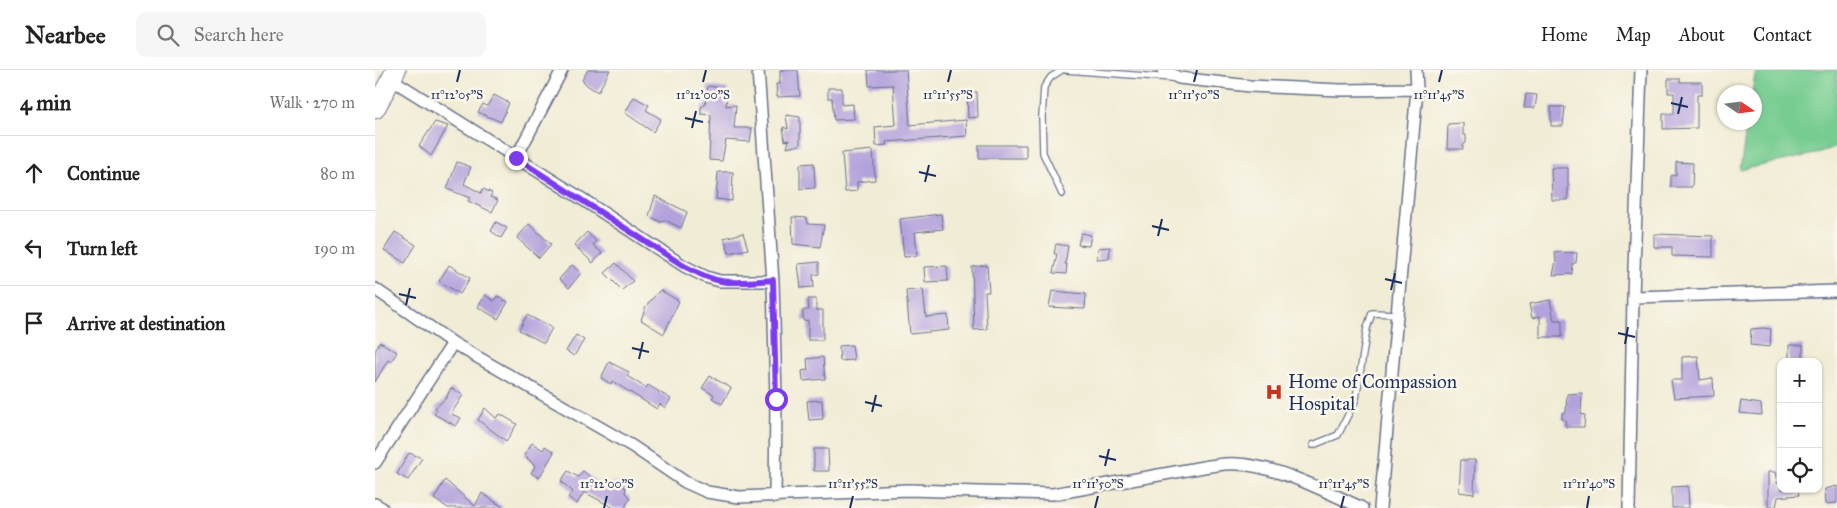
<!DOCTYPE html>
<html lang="en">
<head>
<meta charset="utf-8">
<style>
	body { margin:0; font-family:"IM FELL Great Primer",serif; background:#f6f6f6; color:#222 }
	.controls { position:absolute; right:15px; bottom:15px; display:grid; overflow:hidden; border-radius:10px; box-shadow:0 1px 4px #0004 }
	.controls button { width:45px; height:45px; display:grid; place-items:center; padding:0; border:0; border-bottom:1px solid #e0e0e0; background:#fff; color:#222; font:25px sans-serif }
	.compass { position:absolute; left:1342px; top:15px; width:45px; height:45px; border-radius:50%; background:#fff; box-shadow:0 1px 4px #0004; rotate:103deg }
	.stop { position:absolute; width:15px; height:15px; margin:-11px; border:4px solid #7c3aed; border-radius:50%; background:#fff }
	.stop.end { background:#7c3aed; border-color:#fff; box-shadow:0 1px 5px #0008 }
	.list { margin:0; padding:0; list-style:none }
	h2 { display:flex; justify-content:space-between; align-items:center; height:65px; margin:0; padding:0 20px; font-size:21px }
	h2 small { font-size:16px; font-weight:400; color:#767676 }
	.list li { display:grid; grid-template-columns:32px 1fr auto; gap:15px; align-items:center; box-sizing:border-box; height:75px; padding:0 20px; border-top:1px solid #e0e0e0 }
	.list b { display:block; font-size:19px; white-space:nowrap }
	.list em { font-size:16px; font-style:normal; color:#767676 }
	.icon { flex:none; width:28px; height:28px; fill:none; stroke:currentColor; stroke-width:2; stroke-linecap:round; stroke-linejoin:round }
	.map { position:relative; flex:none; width:1462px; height:438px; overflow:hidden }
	header { display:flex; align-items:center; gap:30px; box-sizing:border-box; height:70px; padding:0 25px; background:#fff; border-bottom:1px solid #e0e0e0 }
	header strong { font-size:24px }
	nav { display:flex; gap:28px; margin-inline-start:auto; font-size:18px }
	.search { width:350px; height:45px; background:#f6f6f6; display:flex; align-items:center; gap:12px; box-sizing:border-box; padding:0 18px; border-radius:10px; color:#767676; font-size:19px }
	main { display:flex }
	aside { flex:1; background:#fff }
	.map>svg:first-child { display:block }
	.green { fill:#76cc91; stroke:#487e78 }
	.building { fill:#b3a1dc }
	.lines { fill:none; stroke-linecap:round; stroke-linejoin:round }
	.service-casing { stroke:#667188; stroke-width:8 }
	.minor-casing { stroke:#667188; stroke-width:14 }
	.primary-casing { stroke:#667188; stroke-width:21 }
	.service { stroke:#fff; stroke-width:5.5 }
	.minor { stroke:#fff; stroke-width:11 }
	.primary { stroke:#fff; stroke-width:19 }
	.route { stroke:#7c3aed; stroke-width:6 }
	.ticks { fill:none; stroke:#1b2f5e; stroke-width:2 }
	.labels { text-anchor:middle; stroke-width:5; stroke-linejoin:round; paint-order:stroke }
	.poi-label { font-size:19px; fill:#1b2f5e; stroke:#fbf7ec; text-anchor:start }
	.ticks-label { font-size:12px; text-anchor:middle; fill:#1b2f5e; stroke:#fbf7ec; stroke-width:5; stroke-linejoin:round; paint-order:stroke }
</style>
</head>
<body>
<header>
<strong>Nearbee</strong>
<div class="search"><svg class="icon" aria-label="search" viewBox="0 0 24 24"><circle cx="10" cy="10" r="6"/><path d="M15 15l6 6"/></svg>Search here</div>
<nav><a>Home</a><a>Map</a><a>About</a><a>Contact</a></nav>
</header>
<main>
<aside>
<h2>4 min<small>Walk · 270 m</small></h2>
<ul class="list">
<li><svg class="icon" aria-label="ahead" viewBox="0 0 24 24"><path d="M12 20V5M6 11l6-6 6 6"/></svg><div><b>Continue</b></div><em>80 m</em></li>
<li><svg class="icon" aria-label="left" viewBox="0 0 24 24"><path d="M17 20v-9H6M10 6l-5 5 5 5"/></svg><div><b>Turn left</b></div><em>190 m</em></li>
<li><svg class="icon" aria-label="arrive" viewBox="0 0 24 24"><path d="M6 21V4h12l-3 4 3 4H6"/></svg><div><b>Arrive at destination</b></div></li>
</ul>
</aside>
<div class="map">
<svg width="1462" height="438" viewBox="0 0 1462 438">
	<rect width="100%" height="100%" fill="#fbf7ec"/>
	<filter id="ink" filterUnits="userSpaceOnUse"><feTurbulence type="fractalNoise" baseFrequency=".02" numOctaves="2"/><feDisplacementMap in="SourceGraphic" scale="10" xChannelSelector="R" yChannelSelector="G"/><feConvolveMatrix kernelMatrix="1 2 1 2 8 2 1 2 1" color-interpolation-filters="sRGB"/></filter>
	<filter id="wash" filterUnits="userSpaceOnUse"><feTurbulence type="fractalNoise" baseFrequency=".0096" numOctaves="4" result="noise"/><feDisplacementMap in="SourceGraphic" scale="20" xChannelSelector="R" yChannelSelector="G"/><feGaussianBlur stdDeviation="1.12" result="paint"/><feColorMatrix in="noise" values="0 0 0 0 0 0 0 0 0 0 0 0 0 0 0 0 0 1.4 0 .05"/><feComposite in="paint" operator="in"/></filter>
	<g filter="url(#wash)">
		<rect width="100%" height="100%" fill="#f1ecd5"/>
		<!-- green -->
		<path class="green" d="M1381 0H1462V76L1445 83 1365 100 1372 53 1380 52V22H1377Z"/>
		<g id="blocks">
			<!-- building -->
			<path class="building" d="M213 0H235L223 22 213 16 207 10Z
				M405 0H423L425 26 402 27 401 14H405Z
				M493 0H531L535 55 591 50 592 66 511 72 512 75 501 76 500 57 521 55 518 15 494 16Z
				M1293 9H1305V12H1327V25H1322V58L1288 59V44H1299V23H1293Z
				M333 16 353 19 351 36 361 35 359 58H377L375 72 351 70 347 91 334 90 336 45 326 44V37L330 35Z
				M453 18H467V35L478 34 479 49 459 50 457 28H453Z
				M592 22H602L603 47 593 48Z
				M1151 24 1162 25 1160 38H1149Z
				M119 25 134 33 126 52 103 42 108 34 112 36Z
				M259 27 274 35 271 40 286 49 278 62 250 43Z
				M1176 37H1190L1188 56H1176Z
				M411 45 425 47V75L412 78 414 70 410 71 408 57 413 59Z
				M60 52 73 56 56 86 44 76Z
				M1088 53V65H1091V73L1088 75V79H1072L1073 54Z
				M604 75H651V88H604Z
				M498 80 500 110 482 112V121L470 122 467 83Z
				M82 92 96 97 89 114 106 123 108 119 117 123 115 127 123 130 117 142 93 131 95 128 72 119Z
				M1301 92 1318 93 1317 117H1296V106L1301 105Z
				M439 93 440 118 425 119V94Z
				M1176 98H1193V130H1177Z
				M343 102H358L357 131 341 129Z
				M280 126 312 142 306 158 290 150 286 152 274 146Z
				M566 144 568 159 540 162 542 186 529 187 525 149Z
				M417 147 432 148 433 154 449 155 445 177 418 174Z
				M121 152 132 158 126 168 116 161Z
				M154 154 176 174 164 188 142 168Z
				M20 162 41 175 30 193 9 180Z
				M212 162 221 171 218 175 227 183 218 193 199 175Z
				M368 163 373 179 354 183 349 168Z
				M706 163 716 165 714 176 703 175Z
				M1279 164 1338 166V187L1297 186V177H1279Z
				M681 174 693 176 690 194H692L691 204 678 203 682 184H679Z
				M735 177 734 188 722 189 723 178Z
				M1180 182 1202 183 1201 193H1198L1197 204 1178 205 1181 191Z
				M444 192V204L438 205 439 217 426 218 423 194Z
				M241 193 258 211 247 220 230 203Z
				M74 195 95 208 85 224 64 211Z
				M197 195 206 203 194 218 184 209Z
				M612 195 614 222H610L612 259 599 260 597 197Z
				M572 196 573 211 550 212 549 197Z
				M548 219 551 247 573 245 574 260 535 264 531 221Z
				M285 220 304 231 289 264 266 250 271 236Z
				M677 221 711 224 710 239 674 237Z
				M110 225 119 231 122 226 133 232 123 249 103 237Z
				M433 229H441V240H448V270H433V250L428 251V240H434Z
				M1175 230 1179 250H1187V267H1165V246L1157 248 1154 234Z
				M152 245 177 258 169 273 144 260Z
				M1388 258 1396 259 1395 277 1375 275 1376 259Z
				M201 265 209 270 199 286 191 281Z
				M5 272 22 282 16 292 13 290 0 312V281Z
				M477 275 479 290 465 291 464 276Z
				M1414 275H1428V292H1414Z
				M1323 286 1325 310 1338 308 1339 326 1299 328 1296 310H1307V287Z
				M448 287 450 309 428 311 427 301 433 300 432 289Z
				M234 292 254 302 252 306 271 318 273 315 296 329 290 338 285 334 282 339 237 311 236 314 226 308Z
				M335 306 356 318 347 334 337 328 339 325 327 318Z
				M76 318 88 325 76 344 86 348 81 356 59 344 62 340 60 338 71 328Z
				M1207 323 1206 344 1210 345 1209 357H1191L1190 350 1187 349V343L1191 342 1192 324Z
				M447 330 448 349 434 350 432 331Z
				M1366 331 1386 334 1387 345 1364 343Z
				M110 338 121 348 125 344 142 354 131 371 103 350Z
				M157 373 168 380 170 376 179 382 164 408 156 403 160 396 149 385Z
				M439 379H453L454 401H439Z
				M34 383 47 388 33 410 22 404Z
				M1086 390H1100L1099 424 1084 422Z
				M193 401 203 407 208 401 229 417 231 412 238 414 240 412 251 418 250 423 255 428 250 438H239L209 422 202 434 193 427 198 422 186 411Z
				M1393 402H1400L1402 413H1406V419H1423L1424 425 1403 427 1401 437H1393Z
				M70 410 100 436 107 423 129 438H73L59 429Z
				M1313 416 1314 438H1297V417Z
				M1462 416V433L1451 434 1450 419Z"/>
		</g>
	</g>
	<g filter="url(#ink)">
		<use href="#blocks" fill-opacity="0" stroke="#667188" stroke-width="1"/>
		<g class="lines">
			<!-- service casing -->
			<g class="service-casing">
				<path id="service" d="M691 0 797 8
					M687 124 668 83 667 47 669 17 676 7 687 0
					M938 375 963 365 981 329 992 258 997 243 1022 244"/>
			</g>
			<!-- minor casing -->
			<g class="minor-casing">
				<path id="minor" d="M383 0 398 211 401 329 400 427
					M788 0 804 8 875 16 965 20 1042 19
					M16 9 204 127 309 196 331 207 345 211H398
					M141 88 187 0
					M0 219 78 273 257 376 310 412 332 422 364 427 533 420 678 424 834 396C843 395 853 393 862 394 902 396 950 421 987 438
					M1258 227 1462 221
					M0 393 78 273
					M0 434 7 438
					M1005 438 1042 19 1041 0
					M1254 438 1258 227 1266 0"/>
			</g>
			<!-- primary casing -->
			<g class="primary-casing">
				<path id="primary" d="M0 39 21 0"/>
			</g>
			<!-- service -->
			<use href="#service" class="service"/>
			<!-- minor -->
			<use href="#minor" class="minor"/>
			<!-- primary -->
			<use href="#primary" class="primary"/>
		</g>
	</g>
	<g class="lines" filter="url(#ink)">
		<!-- route -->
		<path class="route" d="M141 88 309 196C321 202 332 209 346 211 362 214 381 211 398 210L401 329"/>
	</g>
	<!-- ticks -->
	<path class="ticks" d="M82 12 85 0M328 12 331 0M573 12 576 0M819 12 822 0M1064 12 1067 0M1296 33 1313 37M1303 44 1307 27M310 48 328 52M317 58 321 41M544 102 561 106M550 112 554 95M777 156 794 160M783 166 787 149M1010 209 1027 213M1016 220 1020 203M24 224 41 228M31 235 35 218M1243 263 1260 267M1250 274 1253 257M257 278 274 282M264 289 268 272M490 332 507 336M497 342 501 325M724 386 741 390M730 396 734 379M229 438 232 426M475 438 478 426M720 438 723 426M966 438 969 426M1212 438 1214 426"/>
	<!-- icons -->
	<defs>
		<g id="hospital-bare" transform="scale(1.35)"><path d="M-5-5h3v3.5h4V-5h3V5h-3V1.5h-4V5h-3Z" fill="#c8321e" stroke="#fbf7ec" stroke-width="2.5" paint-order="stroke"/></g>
	</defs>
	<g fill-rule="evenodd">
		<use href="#hospital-bare" x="899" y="322"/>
	</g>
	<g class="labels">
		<!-- poi labels -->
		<g class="poi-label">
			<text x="913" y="318">Home of Compassion<tspan x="913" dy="22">Hospital</tspan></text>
		</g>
	</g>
	<g class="ticks-label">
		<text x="82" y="29">11°12'05"S</text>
		<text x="328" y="29">11°12'00"S</text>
		<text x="573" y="29">11°11'55"S</text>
		<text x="819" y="29">11°11'50"S</text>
		<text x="1064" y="29">11°11'45"S</text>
		<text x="232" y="418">11°12'00"S</text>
		<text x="478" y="418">11°11'55"S</text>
		<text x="723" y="418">11°11'50"S</text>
		<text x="969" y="418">11°11'45"S</text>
		<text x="1214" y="418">11°11'40"S</text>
	</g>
</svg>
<div class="controls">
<button>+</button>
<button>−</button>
<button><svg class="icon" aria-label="locate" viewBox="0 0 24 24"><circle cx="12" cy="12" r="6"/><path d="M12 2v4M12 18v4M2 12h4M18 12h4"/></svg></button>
</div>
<svg class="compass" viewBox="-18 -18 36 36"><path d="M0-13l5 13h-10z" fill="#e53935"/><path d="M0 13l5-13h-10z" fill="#767676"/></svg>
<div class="stop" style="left:401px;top:329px"></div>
<div class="stop end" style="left:141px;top:88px"></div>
</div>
</main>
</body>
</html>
